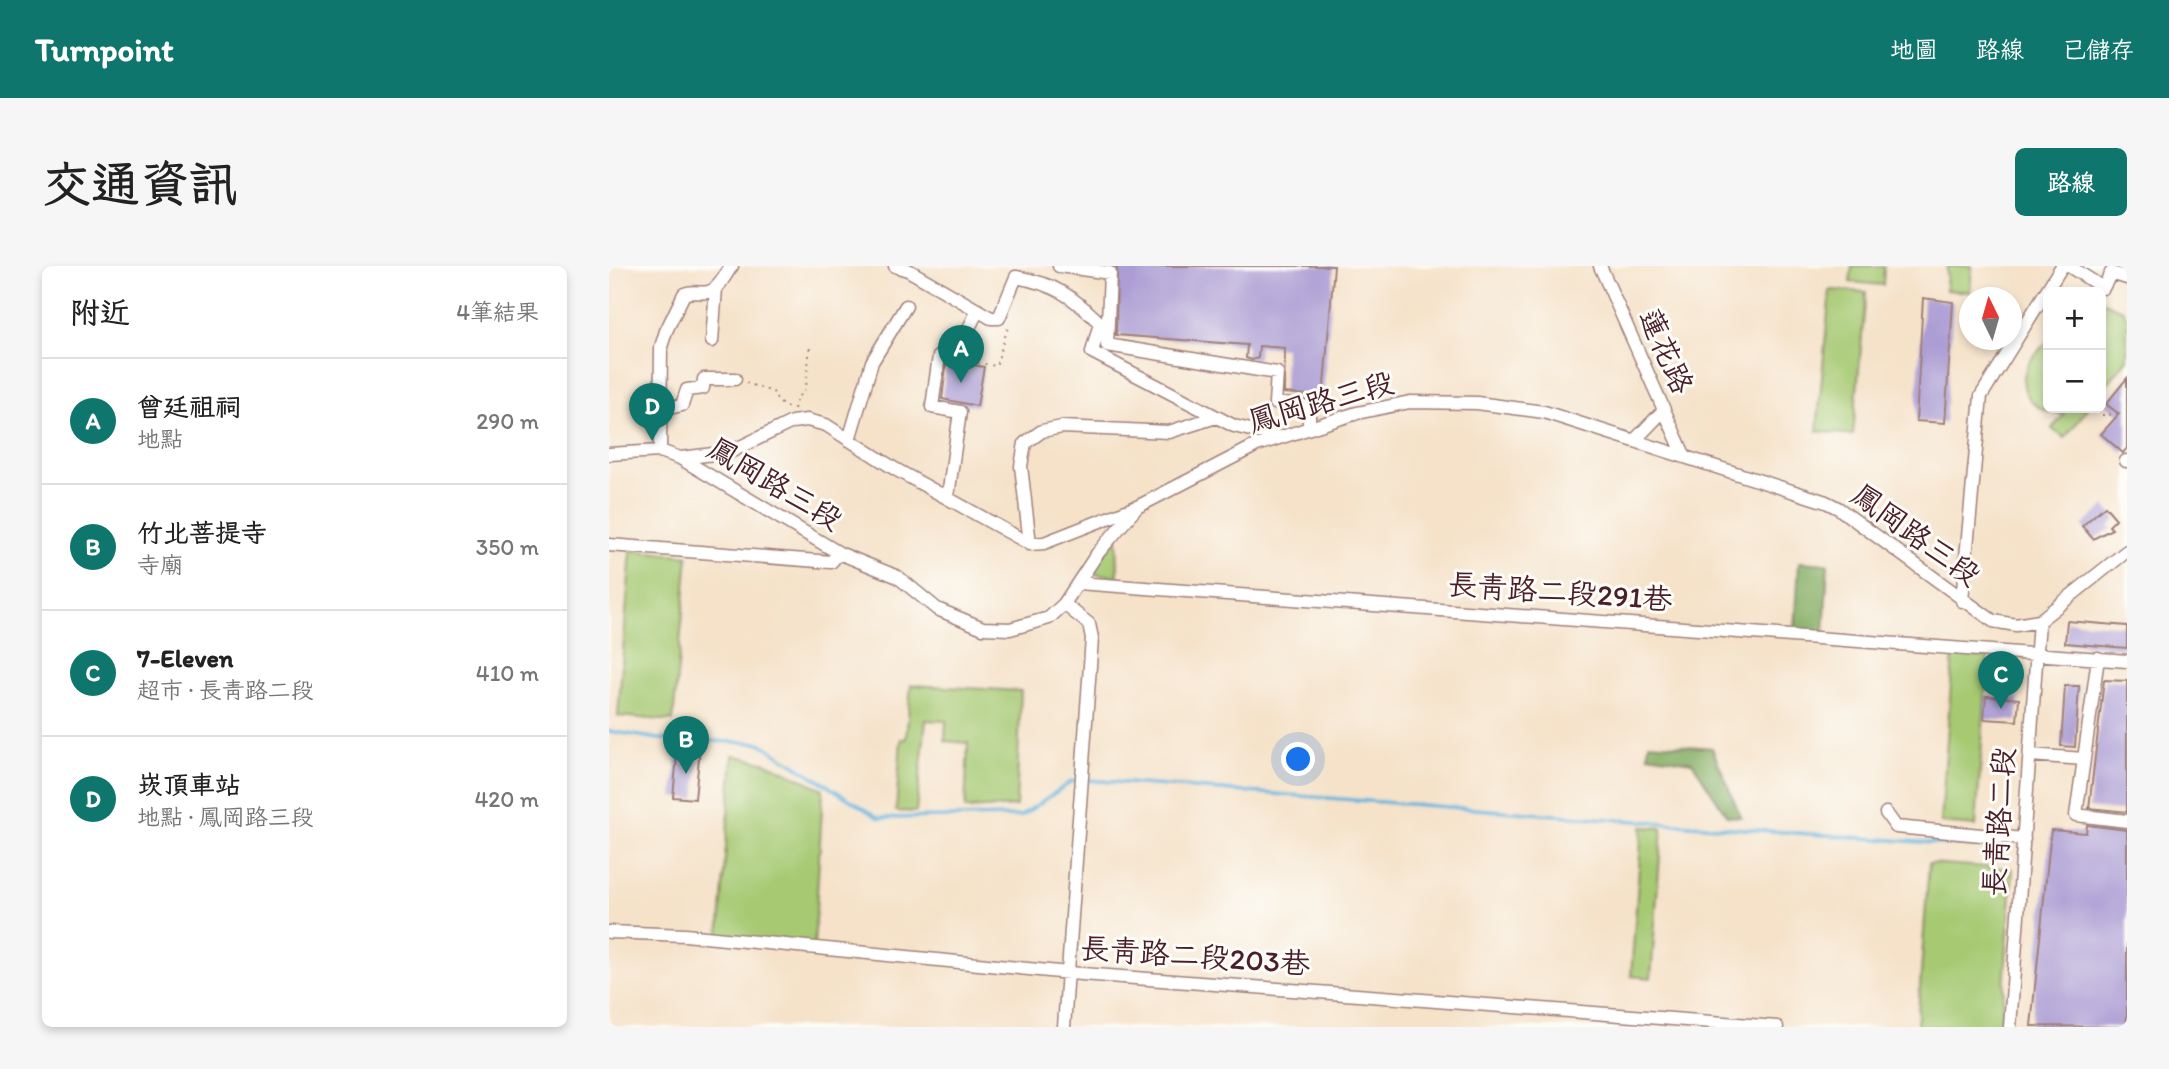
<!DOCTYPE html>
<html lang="zh-TW">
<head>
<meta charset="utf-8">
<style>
	body { margin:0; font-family:Itim,"LXGW WenKai TC",sans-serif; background:#f6f6f6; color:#222 }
	.controls { position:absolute; right:21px; top:21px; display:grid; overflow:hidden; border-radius:10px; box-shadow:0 4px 10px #0003 }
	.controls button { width:63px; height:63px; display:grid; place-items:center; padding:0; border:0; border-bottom:2px solid #e0e0e0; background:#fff; color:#222; font:35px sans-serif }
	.compass { position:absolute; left:1350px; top:21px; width:63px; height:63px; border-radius:50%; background:#fff; box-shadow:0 4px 10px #0003; rotate:355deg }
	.you { position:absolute; left:690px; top:494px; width:24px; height:24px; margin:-18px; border:5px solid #fff; border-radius:50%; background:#1a73e8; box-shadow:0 0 0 10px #1a73e833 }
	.badge { display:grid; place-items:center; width:46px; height:46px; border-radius:50%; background:#0f766e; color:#fff; font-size:23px; font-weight:700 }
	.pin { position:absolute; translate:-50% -58px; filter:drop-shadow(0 2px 4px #0008) }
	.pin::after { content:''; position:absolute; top:37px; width:24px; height:21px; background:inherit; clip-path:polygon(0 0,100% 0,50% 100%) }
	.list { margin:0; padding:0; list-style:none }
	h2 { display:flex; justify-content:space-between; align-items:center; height:91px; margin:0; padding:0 28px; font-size:30px }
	h2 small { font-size:23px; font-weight:400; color:#767676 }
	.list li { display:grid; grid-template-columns:46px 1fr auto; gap:21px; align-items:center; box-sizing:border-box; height:126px; padding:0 28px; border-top:2px solid #e0e0e0 }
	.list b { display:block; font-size:26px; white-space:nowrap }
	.list p { margin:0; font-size:23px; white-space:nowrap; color:#767676 }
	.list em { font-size:23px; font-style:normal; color:#767676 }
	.map { position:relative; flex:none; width:1518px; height:761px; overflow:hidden; border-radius:10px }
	header { display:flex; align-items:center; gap:42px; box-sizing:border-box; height:98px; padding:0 35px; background:#0f766e; color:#fff }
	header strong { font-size:33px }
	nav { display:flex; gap:38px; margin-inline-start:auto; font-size:24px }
	.intro { display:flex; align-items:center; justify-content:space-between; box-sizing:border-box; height:168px; padding:0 42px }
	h1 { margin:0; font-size:49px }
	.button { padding:18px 32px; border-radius:10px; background:#0f766e; color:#fff; font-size:24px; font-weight:700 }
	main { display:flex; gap:42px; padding:0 42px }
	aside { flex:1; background:#fff; border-radius:10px; box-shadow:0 4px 10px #0003 }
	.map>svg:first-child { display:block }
	.green { fill:#a6c972; stroke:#78744e; stroke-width:2 }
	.forest { fill:#84ad64; stroke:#676648; stroke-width:2 }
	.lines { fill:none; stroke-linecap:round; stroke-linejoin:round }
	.stream { stroke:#64b3de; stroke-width:3.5 }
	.building { fill:#ac9dd4 }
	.minor-casing { stroke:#a0807a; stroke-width:15 }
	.path { stroke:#a0807a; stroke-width:2; stroke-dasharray:2 5; stroke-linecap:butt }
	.minor { stroke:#fff; stroke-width:12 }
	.labels { text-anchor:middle; stroke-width:6; stroke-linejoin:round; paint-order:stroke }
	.street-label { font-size:30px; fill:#4a1f2b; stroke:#fdfcf7 }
</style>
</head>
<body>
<header>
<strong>Turnpoint</strong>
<nav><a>地圖</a><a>路線</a><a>已儲存</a></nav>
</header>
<div class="intro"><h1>交通資訊</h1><a class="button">路線</a></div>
<main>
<aside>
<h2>附近<small>4筆結果</small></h2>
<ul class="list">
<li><span class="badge">A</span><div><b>曾廷祖祠</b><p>地點</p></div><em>290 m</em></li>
<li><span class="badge">B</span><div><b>竹北菩提寺</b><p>寺廟</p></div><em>350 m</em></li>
<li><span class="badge">C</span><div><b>7-Eleven</b><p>超市 · 長青路二段</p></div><em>410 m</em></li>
<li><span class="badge">D</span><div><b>崁頂車站</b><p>地點 · 鳳岡路三段</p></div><em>420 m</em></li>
</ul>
</aside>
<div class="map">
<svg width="1518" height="761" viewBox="0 0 1518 761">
	<rect width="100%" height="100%" fill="#fdfcf7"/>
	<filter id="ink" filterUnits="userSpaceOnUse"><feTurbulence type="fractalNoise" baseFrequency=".0143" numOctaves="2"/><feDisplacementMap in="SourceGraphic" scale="14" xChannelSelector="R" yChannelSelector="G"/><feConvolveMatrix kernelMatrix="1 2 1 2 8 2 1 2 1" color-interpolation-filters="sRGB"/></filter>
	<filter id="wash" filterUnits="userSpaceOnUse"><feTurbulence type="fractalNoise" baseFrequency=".00686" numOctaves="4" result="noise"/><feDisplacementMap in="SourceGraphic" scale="28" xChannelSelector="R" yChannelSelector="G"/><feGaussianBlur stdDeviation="1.57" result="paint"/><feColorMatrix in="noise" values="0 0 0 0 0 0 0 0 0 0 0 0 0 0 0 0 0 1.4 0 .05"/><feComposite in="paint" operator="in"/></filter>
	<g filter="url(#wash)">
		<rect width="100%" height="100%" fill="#f5e2c9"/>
		<!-- green -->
		<path class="green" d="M1243 0H1275L1274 19 1241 16Z
			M1338 0H1363L1361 26 1337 24Z
			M1221 24 1257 26 1244 169 1208 165Z
			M1492 35 1514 44 1518 52V93L1492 126Z
			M1439 74V142H1479L1456 172 1443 163 1455 148C1429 148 1406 129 1418 101 1422 91 1433 82 1439 74Z
			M508 270 509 310 481 308Z
			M22 284 79 290 64 455 9 450Z
			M1344 389 1379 391 1367 560 1332 557Z
			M302 419 412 425 407 540 356 543 359 477 336 475 337 455 317 454 307 546 287 545 292 473H297Z
			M124 489 158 497 214 523 205 680 110 672Z
			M1033 561 1053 562 1042 712 1022 710Z
			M1320 597 1404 603 1392 761H1308Z"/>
		<!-- forest -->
		<path class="forest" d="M1190 296 1219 298 1215 368 1186 366Z
			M1040 477 1103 482 1132 551 1118 550 1083 496 1039 489Z"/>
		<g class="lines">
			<!-- stream -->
			<path class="stream" d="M0 465 50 473 151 477 270 552 412 550 463 515H470
				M477 514 1390 582"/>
		</g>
		<g id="blocks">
			<!-- building -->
			<path class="building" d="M508 0H725L714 130 675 127 676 82 650 80 649 92 643 94 637 92 638 79 507 69Z
				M1314 32 1344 36 1336 157 1307 155Z
				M345 79 348 85 344 95 375 101 368 140 333 133 339 84Z
				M1518 112V182L1514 187 1492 168 1510 148 1497 138Z
				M1496 240 1507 253 1500 260 1503 263 1484 273 1473 260Z
				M1458 355 1518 360V382L1456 377Z
				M1495 414 1518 415V546L1480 542Z
				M1456 420H1470L1466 481 1452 480Z
				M1377 430 1410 433 1408 455 1375 453Z
				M69 479 91 481 86 533 64 531Z
				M1478 559 1518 564V761L1422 760 1442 564 1477 567Z"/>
		</g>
	</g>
	<g filter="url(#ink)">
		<use href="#blocks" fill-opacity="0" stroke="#a0807a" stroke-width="2"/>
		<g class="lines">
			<!-- minor casing -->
			<g class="minor-casing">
				<path id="minor" d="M286 0 299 4 382 52H390L407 11C446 18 463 30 491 57L483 86 625 160 670 171
					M450 0 501 7 498 79 668 107 666 137 700 141V162
					M991 0 1076 191
					M1460 0 1494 22 1502 7 1518 12
					M357 68 369 44
					M103 75 107 22
					M330 90 323 141 351 146 339 230
					M52 144 73 139 78 124 94 122 95 113H126
					M240 174 263 96 297 40
					M1025 175 1054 145
					M51 185 52 81 57 65 75 28C84 24 91 28 99 26 110 24 116 8 123 0
					M0 188 51 185 71 192 230 287 289 311 328 343 374 362 401 363 440 352 455 338 488 288 528 241 648 179 748 147 801 136 868 137 935 146 1217 236 1229 242 1384 355 1407 359 1430 355 1518 285
					M72 192 121 186 183 156 198 154 217 159 286 203 421 278 435 277 527 241
					M1517 195H1518
					M421 278 412 200 416 177 433 165 453 161 560 166 607 151
					M0 279 222 296 230 287
					M469 317 1518 395
					M1353 335 1372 130 1453 0
					M455 338 480 358 483 372 455 761
					M1421 489 1475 493 1489 392
					M1475 493 1467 549 1518 555
					M1277 547 1287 561 1415 573
					M0 666 76 669 460 707 1168 761
					M1401 761 1430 355"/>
			</g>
			<!-- path -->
			<path class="path" d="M341 92 387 100 399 61
				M137 117 164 126 169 136 181 143
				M185 143 188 132 197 122 201 79
				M1493 149 1510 148"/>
			<!-- minor -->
			<use href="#minor" class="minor"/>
		</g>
	</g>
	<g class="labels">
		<!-- street labels -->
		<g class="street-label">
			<text transform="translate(1057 85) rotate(66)" y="10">蓮花路</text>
			<text transform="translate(712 136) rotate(-16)" y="10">鳳岡路三段</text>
			<text transform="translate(166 218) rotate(31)" y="10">鳳岡路三段</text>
			<text transform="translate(1307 269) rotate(36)" y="10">鳳岡路三段</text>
			<text transform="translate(951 326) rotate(4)" y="10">長青路二段291巷</text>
			<text transform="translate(1390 556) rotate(-86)" y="10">長青路二段</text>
			<text transform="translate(586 690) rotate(4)" y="10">長青路二段203巷</text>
		</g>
	</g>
</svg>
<div class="controls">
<button>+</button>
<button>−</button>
</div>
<svg class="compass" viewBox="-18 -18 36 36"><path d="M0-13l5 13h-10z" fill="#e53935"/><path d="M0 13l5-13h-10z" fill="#767676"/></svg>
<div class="you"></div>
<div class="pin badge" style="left:352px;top:117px">A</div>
<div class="pin badge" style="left:77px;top:508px">B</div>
<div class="pin badge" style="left:1392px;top:443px">C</div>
<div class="pin badge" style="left:43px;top:175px">D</div>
</div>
</main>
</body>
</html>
